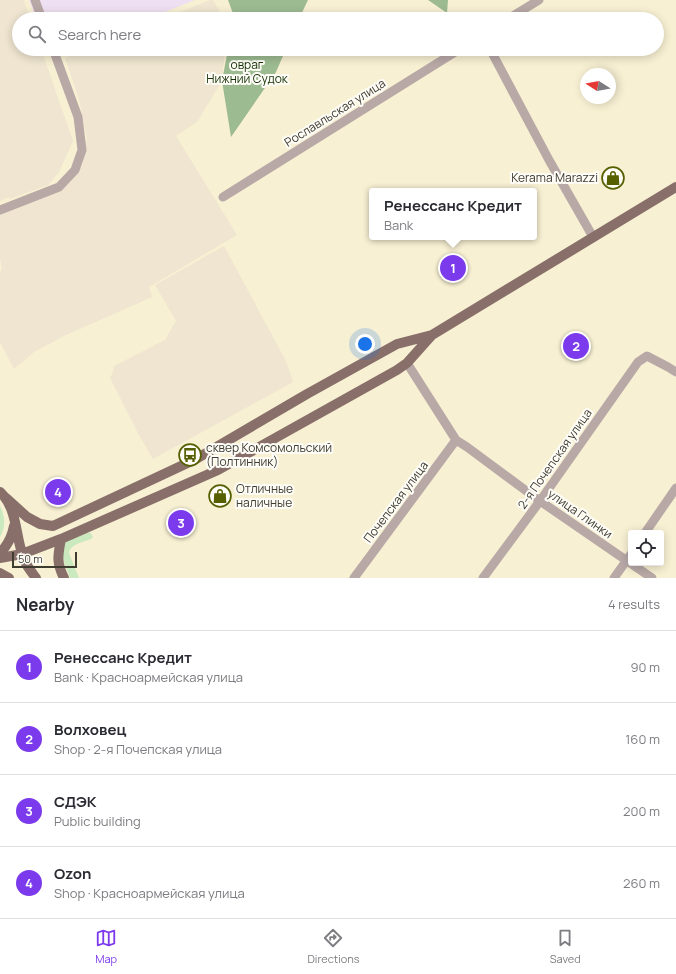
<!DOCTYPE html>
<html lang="en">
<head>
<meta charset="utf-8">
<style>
	body { margin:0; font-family:Manrope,sans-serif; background:#f7f7f7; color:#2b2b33 }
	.controls { position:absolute; right:12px; bottom:12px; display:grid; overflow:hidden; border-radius:4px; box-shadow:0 2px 10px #0003 }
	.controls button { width:36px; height:36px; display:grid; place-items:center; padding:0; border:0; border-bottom:1px solid #e1e1e2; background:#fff; color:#2b2b33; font:20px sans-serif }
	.compass { position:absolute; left:580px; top:68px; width:36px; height:36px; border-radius:50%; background:#fff; box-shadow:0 2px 10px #0003; rotate:281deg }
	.scale { position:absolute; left:12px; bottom:10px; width:65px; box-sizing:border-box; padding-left:4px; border:2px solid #3f3c31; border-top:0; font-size:11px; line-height:14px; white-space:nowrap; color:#3f3c31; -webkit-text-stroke:3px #fefdf7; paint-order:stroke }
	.you { position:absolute; left:365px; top:344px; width:14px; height:14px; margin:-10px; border:3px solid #fff; border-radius:50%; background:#1a73e8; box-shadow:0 0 0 6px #1a73e833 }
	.badge { display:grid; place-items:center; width:26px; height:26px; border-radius:50%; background:#7c3aed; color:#fff; font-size:13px; font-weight:700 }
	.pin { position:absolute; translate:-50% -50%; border:2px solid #fff; box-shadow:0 1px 4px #0006 }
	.popup { position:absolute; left:369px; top:188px; width:168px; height:52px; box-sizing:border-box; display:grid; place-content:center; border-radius:4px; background:#fff; filter:drop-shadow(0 1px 3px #0005); font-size:13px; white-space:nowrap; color:#7c7c81 }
	.popup b { font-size:15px; color:#2b2b33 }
	.popup::after { content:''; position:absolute; left:50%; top:100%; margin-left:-8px; border:8px solid transparent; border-top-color:#fff }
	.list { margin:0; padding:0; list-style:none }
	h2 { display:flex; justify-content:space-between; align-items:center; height:52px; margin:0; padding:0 16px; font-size:17px }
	h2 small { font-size:13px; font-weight:400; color:#7c7c81 }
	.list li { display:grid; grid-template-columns:26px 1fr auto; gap:12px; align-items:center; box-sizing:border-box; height:72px; padding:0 16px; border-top:1px solid #e1e1e2 }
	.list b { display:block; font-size:15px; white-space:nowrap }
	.list p { margin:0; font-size:13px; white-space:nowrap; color:#7c7c81 }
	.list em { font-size:13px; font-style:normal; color:#7c7c81 }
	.icon { flex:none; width:22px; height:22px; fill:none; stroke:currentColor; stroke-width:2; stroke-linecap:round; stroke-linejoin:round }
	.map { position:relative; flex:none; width:676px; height:578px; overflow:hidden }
	.search { position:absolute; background:#fff; box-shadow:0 2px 10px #0003; left:12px; right:12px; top:12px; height:44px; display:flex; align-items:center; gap:10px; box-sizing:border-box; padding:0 14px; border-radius:22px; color:#7c7c81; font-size:15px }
	.sheet { height:340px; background:#fff }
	nav { display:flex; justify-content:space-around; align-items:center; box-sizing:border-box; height:56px; border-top:1px solid #e1e1e2; background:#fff; font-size:11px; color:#7c7c81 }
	nav a { display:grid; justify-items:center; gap:2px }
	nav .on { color:#7c3aed }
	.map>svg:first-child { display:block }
	.industrial { fill:#efe5d0 }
	.education { fill:#efdff2 }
	.green { fill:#cbe9bf }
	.forest { fill:#9dbb91 }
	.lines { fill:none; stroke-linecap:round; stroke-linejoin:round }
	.minor { stroke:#b8a9a7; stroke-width:9 }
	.major { stroke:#886f6a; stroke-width:10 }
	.labels { text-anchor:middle; stroke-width:4; stroke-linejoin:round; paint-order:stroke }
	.park-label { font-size:12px; fill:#163306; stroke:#fefdf7 }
	.street-label { font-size:12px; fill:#3f3c31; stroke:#fefdf7 }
	.poi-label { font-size:12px; fill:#3f3c31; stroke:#fefdf7; text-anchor:start }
</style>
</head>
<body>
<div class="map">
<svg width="676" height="578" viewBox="0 0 676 578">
	<rect width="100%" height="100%" fill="#f8f0d3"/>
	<!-- industrial -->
	<path class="industrial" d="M0 0H24L30 19H19V49H41L73 141 59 172 48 185 10 199 9 197 0 201Z
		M210 0H213L224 19H163Z
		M88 49H225L222 81 197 122 176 136 237 235 149 287 152 297 64 336 34 352 14 369 0 342V273L2 268 0 259V214L66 185 82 166 87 139 79 99 65 58Z
		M224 246 286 361 293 382 153 459 139 435 110 378 113 372 114 366 165 340 176 321 155 285Z"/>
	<!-- education -->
	<path class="education" d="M29 0H195L147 19H36Z"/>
	<!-- green -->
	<path class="green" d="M0 506C5 516 6 527 0 537Z
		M86 532 91 533 93 537 91 539C84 542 70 544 69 553L79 578H70C66 566 56 550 68 540 73 536 81 535 86 532Z"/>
	<!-- forest -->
	<path class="forest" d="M228 0H308L299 19H235Z
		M428 0H448L447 13Z
		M228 49H286L276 72 231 137 222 81Z"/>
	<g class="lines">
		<!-- minor -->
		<path class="minor" d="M35 0 42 19
			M508 19 539 0
			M490 49 549 160 593 237
			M223 197 460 49
			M0 210 59 187 75 170 82 150 78 117 53 49
			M407 363 456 440 467 447 540 501 652 578
			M645 533 676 488
			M354 578 456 440
			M483 578 540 501 638 362 647 356 668 367 676 372
			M614 578 631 554"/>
		<!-- major -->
		<path class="major" d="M0 492C17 508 15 532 22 553 24 563 30 570 36 578
			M6 498 27 517 40 524 53 526 196 459 307 394 397 344 432 335 676 187
			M61 539C58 555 56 562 64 578
			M0 553C8 545 12 537 14 526
			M0 558 22 554 61 539 218 470 397 370 407 363 432 335
			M0 573 9 578"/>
	</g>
	<!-- icons -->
	<defs>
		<g id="shop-ring" transform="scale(1.15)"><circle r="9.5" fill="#fefdf7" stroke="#566000" stroke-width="1.5"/><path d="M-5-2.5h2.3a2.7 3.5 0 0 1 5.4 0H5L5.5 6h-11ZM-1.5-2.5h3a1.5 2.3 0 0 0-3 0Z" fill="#566000"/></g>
		<g id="bus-ring" transform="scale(1.15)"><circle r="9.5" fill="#fefdf7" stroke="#566000" stroke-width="1.5"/><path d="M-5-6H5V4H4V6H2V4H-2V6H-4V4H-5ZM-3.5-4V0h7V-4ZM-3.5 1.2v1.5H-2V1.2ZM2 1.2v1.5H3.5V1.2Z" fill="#566000"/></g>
	</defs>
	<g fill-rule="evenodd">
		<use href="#shop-ring" x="613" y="178"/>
		<use href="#bus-ring" x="190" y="455"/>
		<use href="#shop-ring" x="220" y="496"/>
	</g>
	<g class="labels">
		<!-- park labels -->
		<g class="park-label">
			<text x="247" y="69">овраг<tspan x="247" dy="14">Нижний Судок</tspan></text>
		</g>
		<!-- street labels -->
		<g class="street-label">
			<text transform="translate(335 113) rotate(-32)" y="4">Рославльская улица</text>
			<text transform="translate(555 459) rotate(-55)" y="4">2-я Почепская улица</text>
			<text transform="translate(396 502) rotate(-53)" y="4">Почепская улица</text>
			<text transform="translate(580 514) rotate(35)" y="4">улица Глинки</text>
		</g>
		<!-- poi labels -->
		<g class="poi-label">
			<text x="598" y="182" text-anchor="end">Kerama Marazzi</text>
			<text x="206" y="452">сквер Комсомольский<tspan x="206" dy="14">(Полтинник)</tspan></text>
			<text x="236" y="493">Отличные<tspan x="236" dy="14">наличные</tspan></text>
		</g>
	</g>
</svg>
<div class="controls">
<button><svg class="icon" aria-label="locate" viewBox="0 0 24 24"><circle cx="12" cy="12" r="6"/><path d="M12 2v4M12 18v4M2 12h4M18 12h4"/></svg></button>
</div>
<svg class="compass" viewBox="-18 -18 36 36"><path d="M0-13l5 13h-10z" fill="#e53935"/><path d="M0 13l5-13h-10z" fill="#7c7c81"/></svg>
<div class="scale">50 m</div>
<div class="you"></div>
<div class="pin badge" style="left:453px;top:268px">1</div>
<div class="popup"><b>Ренессанс Кредит</b>Bank</div>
<div class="pin badge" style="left:576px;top:346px">2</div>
<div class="pin badge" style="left:181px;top:523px">3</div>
<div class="pin badge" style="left:58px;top:492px">4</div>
<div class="search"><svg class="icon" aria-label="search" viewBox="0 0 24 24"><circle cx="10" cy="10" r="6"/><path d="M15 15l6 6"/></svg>Search here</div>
</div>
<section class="sheet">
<h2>Nearby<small>4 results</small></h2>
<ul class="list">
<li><span class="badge">1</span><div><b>Ренессанс Кредит</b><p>Bank · Красноармейская улица</p></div><em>90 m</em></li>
<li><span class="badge">2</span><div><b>Волховец</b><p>Shop · 2-я Почепская улица</p></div><em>160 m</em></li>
<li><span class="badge">3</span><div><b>СДЭК</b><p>Public building</p></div><em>200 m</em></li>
<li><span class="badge">4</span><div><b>Ozon</b><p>Shop · Красноармейская улица</p></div><em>260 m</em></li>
</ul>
</section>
<nav>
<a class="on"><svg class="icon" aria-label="map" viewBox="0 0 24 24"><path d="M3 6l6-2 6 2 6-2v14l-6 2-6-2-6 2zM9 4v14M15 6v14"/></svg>Map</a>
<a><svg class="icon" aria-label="directions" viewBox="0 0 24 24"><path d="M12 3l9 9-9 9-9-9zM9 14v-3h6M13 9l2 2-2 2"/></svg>Directions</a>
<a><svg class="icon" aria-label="saved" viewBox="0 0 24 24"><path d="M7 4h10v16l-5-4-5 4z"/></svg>Saved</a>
</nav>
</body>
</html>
